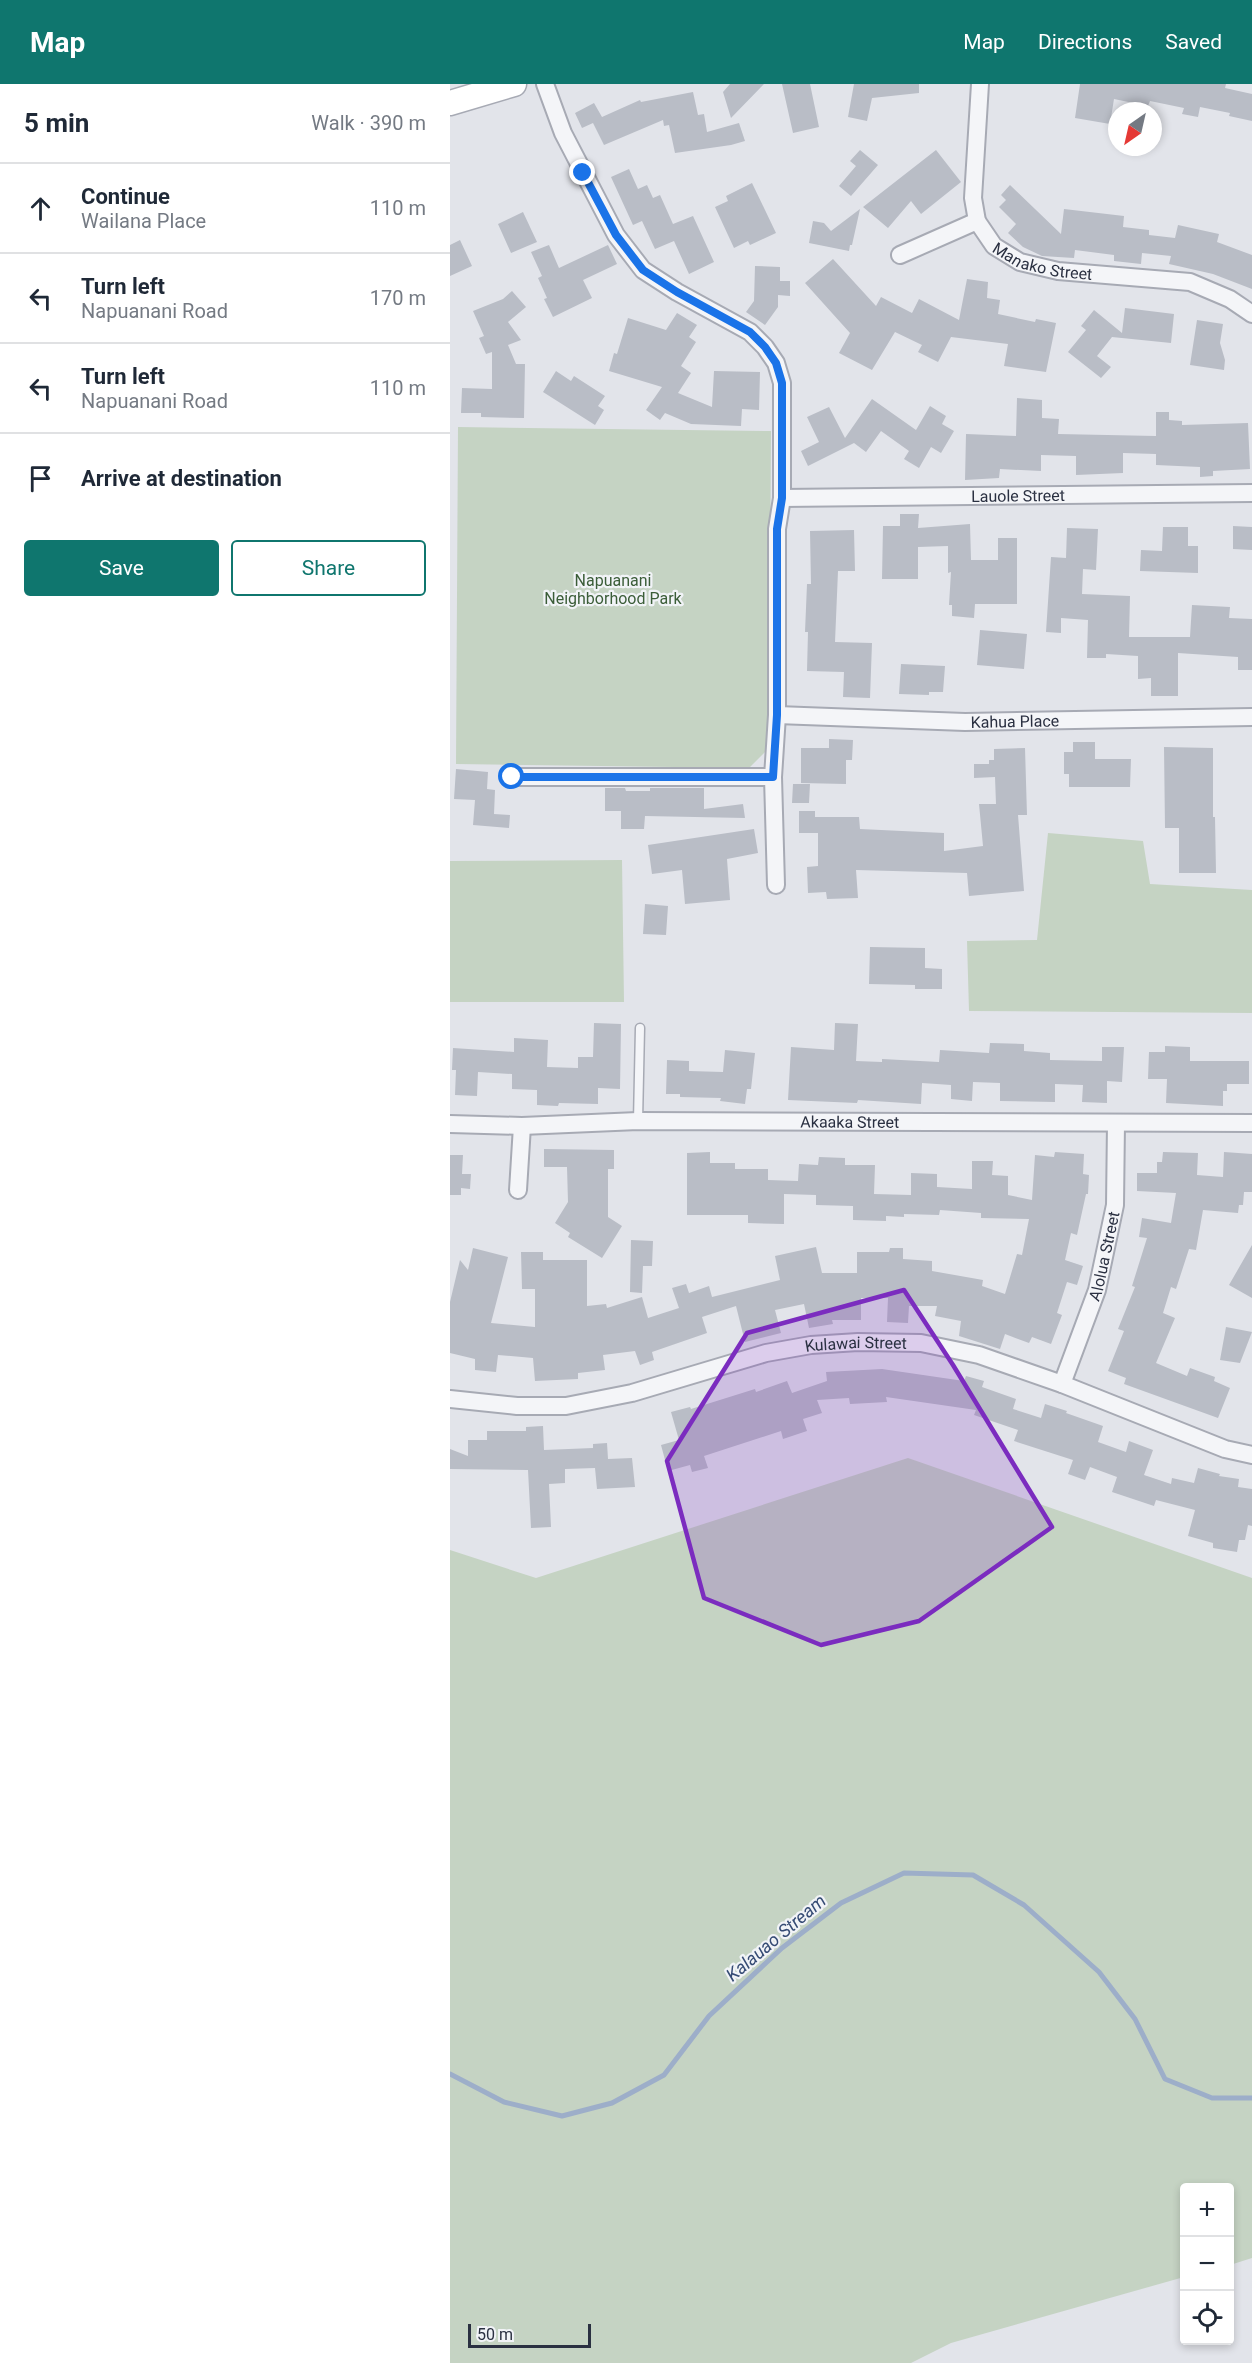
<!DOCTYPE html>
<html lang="en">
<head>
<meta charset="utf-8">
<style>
	body { margin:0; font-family:Roboto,sans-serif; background:#f2f2f3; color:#1f2937 }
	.controls { position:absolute; right:18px; bottom:18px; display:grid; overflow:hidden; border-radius:6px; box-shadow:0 3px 9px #0003 }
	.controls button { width:54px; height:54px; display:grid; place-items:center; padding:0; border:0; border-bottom:2px solid #e0e1e3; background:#fff; color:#1f2937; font:30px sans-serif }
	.compass { position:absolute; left:658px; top:18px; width:54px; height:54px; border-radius:50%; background:#fff; box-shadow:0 3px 9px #0003; rotate:214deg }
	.scale { position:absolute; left:18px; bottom:15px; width:123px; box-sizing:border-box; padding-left:6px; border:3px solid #2a3041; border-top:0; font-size:16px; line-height:21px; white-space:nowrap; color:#2a3041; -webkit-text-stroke:4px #f1f3f7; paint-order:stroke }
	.stop { position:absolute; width:18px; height:18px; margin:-14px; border:4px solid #1a73e8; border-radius:50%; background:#fff }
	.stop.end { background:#1a73e8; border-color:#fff; box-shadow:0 2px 6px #0008 }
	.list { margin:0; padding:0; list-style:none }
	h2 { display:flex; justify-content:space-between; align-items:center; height:78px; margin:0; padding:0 24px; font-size:26px }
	h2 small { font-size:20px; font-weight:400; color:#747a83 }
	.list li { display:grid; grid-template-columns:39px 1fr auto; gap:18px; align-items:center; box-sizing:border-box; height:90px; padding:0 24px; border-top:2px solid #e0e1e3 }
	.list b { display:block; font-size:22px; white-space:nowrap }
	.list p { margin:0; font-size:20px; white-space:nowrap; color:#747a83 }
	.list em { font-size:20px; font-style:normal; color:#747a83 }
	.actions { display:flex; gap:12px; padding:18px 24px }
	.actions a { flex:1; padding:14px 0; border:2px solid #0f766e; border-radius:6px; text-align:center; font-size:21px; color:#0f766e }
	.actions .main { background:#0f766e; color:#fff }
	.icon { flex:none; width:33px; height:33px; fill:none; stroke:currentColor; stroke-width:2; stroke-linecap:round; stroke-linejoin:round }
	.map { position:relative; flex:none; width:802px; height:2279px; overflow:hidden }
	header { display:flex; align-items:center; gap:36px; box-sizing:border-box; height:84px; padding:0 30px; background:#0f766e; color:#fff }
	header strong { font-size:28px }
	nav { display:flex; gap:33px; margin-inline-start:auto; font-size:21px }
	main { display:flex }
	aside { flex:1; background:#fff }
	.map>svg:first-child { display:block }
	.green { fill:#c5d3c3 }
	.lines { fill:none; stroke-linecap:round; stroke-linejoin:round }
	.stream { stroke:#9daec9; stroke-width:5 }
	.building { fill:#b9bdc6 }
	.lane-casing { stroke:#a7aab4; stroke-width:11 }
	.street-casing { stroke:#a7aab4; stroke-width:20 }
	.secondary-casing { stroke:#a7aab4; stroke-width:27 }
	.lane { stroke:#f4f5f8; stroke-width:8 }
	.street { stroke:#f4f5f8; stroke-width:16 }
	.secondary { stroke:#fff; stroke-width:24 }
	.route { stroke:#1a73e8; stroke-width:8 }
	.marked { fill:#7b2cbf; fill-opacity:0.2; stroke:#7b2cbf; stroke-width:4.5; stroke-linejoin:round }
	.labels { text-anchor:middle; stroke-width:4.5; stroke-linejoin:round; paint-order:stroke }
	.street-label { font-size:16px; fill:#2a3041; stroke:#f1f3f7 }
	.park-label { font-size:16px; fill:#3b5d38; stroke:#f1f3f7 }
	.water-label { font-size:18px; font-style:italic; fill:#354b74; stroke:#f1f3f7 }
</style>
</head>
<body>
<header>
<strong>Map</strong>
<nav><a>Map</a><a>Directions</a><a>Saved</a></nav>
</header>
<main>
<aside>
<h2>5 min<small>Walk · 390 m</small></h2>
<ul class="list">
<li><svg class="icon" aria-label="ahead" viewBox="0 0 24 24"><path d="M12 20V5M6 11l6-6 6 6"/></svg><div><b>Continue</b><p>Wailana Place</p></div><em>110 m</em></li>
<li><svg class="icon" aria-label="left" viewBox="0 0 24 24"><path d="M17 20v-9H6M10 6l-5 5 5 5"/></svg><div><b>Turn left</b><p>Napuanani Road</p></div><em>170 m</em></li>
<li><svg class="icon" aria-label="left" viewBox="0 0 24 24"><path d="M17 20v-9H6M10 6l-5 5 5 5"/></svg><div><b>Turn left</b><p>Napuanani Road</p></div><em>110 m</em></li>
<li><svg class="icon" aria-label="arrive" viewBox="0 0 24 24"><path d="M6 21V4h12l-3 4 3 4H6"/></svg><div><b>Arrive at destination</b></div></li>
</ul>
<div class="actions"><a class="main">Save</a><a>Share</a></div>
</aside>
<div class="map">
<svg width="802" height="2279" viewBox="0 0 802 2279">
	<rect width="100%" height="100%" fill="#e2e4ea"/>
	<!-- green -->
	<path class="green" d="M8 343 321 347 319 664 299 684 6 680Z
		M598 749 693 757 700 800 802 806V929L519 927 517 857 587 856Z
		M172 776 174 918H0V777Z
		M458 1374 802 1494V2174L780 2181V2104H734V2193L501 2259 461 2279H0V1466L86 1494Z"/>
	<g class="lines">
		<!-- stream -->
		<path class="stream" d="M0 1990 54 2018 112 2032 162 2019 214 1991 259 1932 332 1864 391 1819 454 1789 523 1791 574 1821 649 1888 685 1935 715 1995 762 2014H802"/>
	</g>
	<!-- building -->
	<path class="building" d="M280 0H314L281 34 273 8Z
		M332 0H360L369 43 343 49Z
		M404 0H469V9L422 14 417 37 398 33Z
		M630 0H776L775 4 802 10V37L779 32 780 29 750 23 748 33 732 30 734 24 700 17 698 22 664 15 660 40 625 34Z
		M243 8 248 31 254 30 257 48 289 39 295 57 281 61 225 69 219 41 214 42 213 36 154 61 143 39 132 44 125 29 144 19 152 33 190 16 191 18Z
		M410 66 428 81 401 112 389 102 406 82 400 77Z
		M486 66 511 98 471 130 461 117 438 144 413 123Z
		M179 85 188 105 197 101 203 114 210 111 223 140 243 132 264 178 239 190 224 157 205 165 192 137 183 141 161 93Z
		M302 99 326 149 300 161 298 157 284 164 265 123 278 117 276 112Z
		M560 101 611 150 614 125 674 132 673 143 699 146V151L725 154 728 141 769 150 767 158 802 171V205L763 190 719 180 721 172 692 169 691 180 664 177V171L625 166 624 174 592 172 573 163 558 149 566 140 549 123 556 116 551 111Z
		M410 125 402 161H400L399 167 359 159 363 137 374 139 381 147Z
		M73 128 87 158 61 169 48 140Z
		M10 156 22 182 0 192V161Z
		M99 161 109 184 158 161 167 180 133 196 142 214 103 233 94 215 97 214 88 194 92 192 81 168Z
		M383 175 426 222 431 213 462 229 469 215 509 236 517 195 538 198 537 214 550 216 548 230 585 238 586 235 606 239 596 288 554 282 558 260 501 253 488 278 468 268 472 261 445 248 422 286 389 269 400 249 355 199Z
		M305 182 330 183V197H340V212L328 211V223L315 241 296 228 304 217Z
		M62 207 76 223 58 238 71 256 58 261 66 280H75L74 334 31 333V329H11L12 304 42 305V268L36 270 29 254 34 252 23 227 53 215Z
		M675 224 724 230 721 259 662 253 647 272 661 283 651 294 618 268 636 246 631 242 644 226 672 249Z
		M227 229 247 241 239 253 246 258 231 282 241 289 228 309 262 323 264 287 310 288 309 326 292 325 291 342 241 340 215 329 210 336 196 326 212 303 159 287 164 269 167 270 178 234 216 246Z
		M747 236 773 240 770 259 775 276 774 286 740 281Z
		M106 287 121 297 124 292 155 312 148 322 154 326 145 341 93 308Z
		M567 314 592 316V334L609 335 608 350 706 352V328H719V336L732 337V341L798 339 800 385 763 387V392L750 393V383L706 381V370L673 369V389L626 391V372L591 371V387L550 385 549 394 515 396 516 350 566 352Z
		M422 315 466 346 480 322 496 332 492 340 504 347 491 369 481 363 469 384 454 375 459 367 431 347 416 368 404 359 358 382 351 367 369 358 357 333 379 323 395 354Z
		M450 430H469L468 444 520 440 521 476H548V454H567V520H525L524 534 502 532V521H499L501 488 498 489V462L468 463V495H432L433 442H450Z
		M783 442 802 443V466L783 465Z
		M713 443H738V462H748V489L690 487 691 466 712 467Z
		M617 444 648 445 646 486 633 485 632 510 680 512 679 553H740L742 521 780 523 779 534 802 535V586H788V573L728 569V612H701V594L688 595V572L656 570V574H637L638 536 611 534V549L596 548 601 473 616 474Z
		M404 446 405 487H388L385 558 422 559 420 614 393 613 394 588 357 587 358 548H355L357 500H361L360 447Z
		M530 546 577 550 574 585 527 581Z
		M451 580 495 582 493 608H479V611L449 610Z
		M379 655 403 656 402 676H396V700L351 699V664H379Z
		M623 658H645V675H681L680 703H619V690H614V668H623Z
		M714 663 763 664V733H765L766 789H729V744H715Z
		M575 664 577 731H568L574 807 519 812 517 789 406 786 408 814 377 815 376 808 358 809 357 783 368 782V749H349V727H365V733H409L410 745 494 749V767L533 762 529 720H546L545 693 524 694V680H539V676H544V665Z
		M6 685 38 688 37 705 45 706 44 730 60 731 59 744 23 741 25 716 4 715Z
		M343 700H360L359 719H342Z
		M155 704H175L176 707H200V704H254V725L293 720 295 734 195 732 194 745H171V727H155Z
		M304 745 308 769 277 775 280 816 235 820 232 786 202 790 198 761Z
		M195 820 218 822 216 851 193 850Z
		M420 863 475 864V884L492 885V905H465V901L419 900Z
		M144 939 171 940 170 1005 148 1004V1020L109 1019 108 1022 87 1021V1006L62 1005V990L28 988 27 1012 5 1011 6 986H2L3 964 64 968V954L98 956 97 983 128 984V973H143Z
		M385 939 408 940 406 977 432 978V975L489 978 490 966 539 969 540 959 574 960V967L600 969V976L652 977V963H674L672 998 657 997V1019L632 1018 633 1001 605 1000V1018L550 1017V999L523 998 522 1017 501 1015V1001L472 999 471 1020 408 1016 407 1019 338 1016 341 963 384 966Z
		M715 962 740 963V977H799V1000H777V1007H773V1022L716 1019 717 995H698L699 968H715Z
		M275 966 305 969 301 1005H297L295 1020 270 1017 271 1014 230 1013V1010H216L217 976 239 977V987L273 988Z
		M94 1065 164 1066V1085H158V1133L172 1142 152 1174 118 1153 120 1149 105 1139 118 1118 117 1083H94Z
		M260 1068V1079H285V1085H318V1096L348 1097 349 1080 368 1081 369 1073 395 1074V1081H425L424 1110 461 1111V1089L487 1090V1103L522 1105V1077H543L542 1091 558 1092V1111L582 1116 585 1071 604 1073 605 1068 634 1070 633 1090 639 1091 638 1110H636L627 1151 621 1149 615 1176 633 1182 627 1201 617 1198 607 1229 612 1231 601 1260 582 1253 579 1259 555 1250 550 1265 509 1252 511 1237 485 1232 487 1222H459L458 1239 437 1238 438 1214H411V1236H382L383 1240 359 1244 354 1220 325 1226 331 1249 295 1258 286 1222 252 1233 257 1249 202 1268 204 1276 190 1281 185 1267 153 1271 155 1286 128 1289V1295L85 1297 83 1274 48 1271 46 1288 25 1286V1275L0 1269V1218L10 1176 18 1186 23 1164 58 1173 41 1239 85 1243V1205H72L71 1168H93V1176H137V1222L156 1220 157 1224 192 1213 198 1234 229 1224 222 1204 236 1200 239 1209 259 1202 262 1213 330 1196 325 1172 366 1163 372 1189H407V1168H439L440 1164H453V1175L482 1177V1187L533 1196 532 1202 555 1210 567 1170 572 1171 579 1135 531 1134V1129L490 1126 489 1131 454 1130V1133L436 1132V1137L403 1136V1122L366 1121V1111L334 1110V1140L298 1139V1131H237V1069Z
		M713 1068 748 1069 747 1091 773 1093 774 1068 802 1070V1108H794L793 1121H789L788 1129 753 1126 746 1166 739 1165 726 1205 721 1203 713 1229 725 1234 706 1279 737 1292 740 1284 765 1293 764 1297 780 1304 768 1334 674 1300 676 1294 658 1287 674 1247 668 1245 685 1203 682 1202 697 1154 689 1153 692 1134 721 1139 726 1109 687 1107V1089H707V1078H712Z
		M0 1071H13L12 1090H21L20 1105 11 1104V1111H0Z
		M181 1156 203 1157 202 1182H193L192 1209 180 1208Z
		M802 1161V1214L779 1201Z
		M776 1243 802 1248 790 1279 770 1276Z
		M432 1285 514 1297 516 1292 534 1297 532 1303 566 1315 563 1325 591 1334 595 1320 617 1327 616 1329 653 1342 648 1358 676 1368 679 1357 703 1366 694 1391 721 1400 722 1394 744 1399 748 1384 770 1390 769 1392 789 1395 788 1403 802 1405V1442L798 1441 795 1456H789L787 1468 763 1464V1459L738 1452 745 1426 706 1416 704 1422 662 1408 667 1393 640 1383 635 1396 618 1390 623 1376 564 1357 568 1346 524 1331 526 1326 436 1313 437 1318 400 1320 399 1314 367 1316 372 1329 353 1335 357 1347 333 1355 331 1347 254 1372 258 1384 242 1388 240 1381 218 1387 211 1361 229 1356 221 1328 240 1323 241 1325 305 1305 306 1308 337 1297 342 1309 377 1297 376 1288Z
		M93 1342 94 1366 143 1364V1360L157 1359 158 1375 182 1374 185 1403 147 1405 145 1384 115 1385V1399L99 1400 101 1443 81 1444 78 1386 0 1385V1365L18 1372V1356H37V1347H76V1343Z"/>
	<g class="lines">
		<!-- lane casing -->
		<g class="lane-casing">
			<path id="lane" d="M188 1037 190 944"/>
		</g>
		<!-- street casing -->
		<g class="street-casing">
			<g id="street">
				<path d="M95 0 113 49 166 151 193 186 227 208 300 248 315 263 326 279 332 299V414L327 445V631L323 693 326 801"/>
				<path id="s1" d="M530 0 523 114 527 137 544 162 570 178 608 187 740 198 780 215 802 230"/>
				<path d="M450 171 527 137"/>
				<path id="s2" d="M332 414 802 409"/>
				<path id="s3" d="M327 631 515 638 802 633"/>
				<path d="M61 693H323"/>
				<path id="s4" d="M0 1040 72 1042 188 1037 802 1039"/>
				<path d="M68 1106 72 1042"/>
				<path id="s5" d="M612 1300 647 1206 665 1121 666 1039"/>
				<path id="s6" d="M0 1315 67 1322H116L182 1309 316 1269 361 1261 408 1258 471 1259 529 1271 612 1300 775 1365 802 1371"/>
			</g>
		</g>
		<!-- secondary casing -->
		<g class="secondary-casing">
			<path id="secondary" d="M0 19 64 0"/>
		</g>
		<!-- lane -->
		<use href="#lane" class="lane"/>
		<!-- street -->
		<use href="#street" class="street"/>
		<!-- secondary -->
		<use href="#secondary" class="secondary"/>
	</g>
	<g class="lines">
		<!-- route -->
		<path class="route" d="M62 693H323L327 631V445L332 414V299L326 279 315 263 300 248 227 208 193 186 166 151 133 89"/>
	</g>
	<!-- marked area -->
	<path class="marked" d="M454 1206 503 1281 602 1443 469 1537 371 1561 254 1514 217 1377 297 1249Z"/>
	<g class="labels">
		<!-- street labels -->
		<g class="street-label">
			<text dy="6" stroke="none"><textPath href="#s1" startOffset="220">Manako Street</textPath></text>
			<text dy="6" stroke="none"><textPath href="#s2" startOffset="236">Lauole Street</textPath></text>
			<text dy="6" stroke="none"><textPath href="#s3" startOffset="238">Kahua Place</textPath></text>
			<text dy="6" stroke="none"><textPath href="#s4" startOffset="400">Akaaka Street</textPath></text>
			<text dy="6" stroke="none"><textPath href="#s5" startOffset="135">Alolua Street</textPath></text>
			<text dy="6" stroke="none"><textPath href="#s6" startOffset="414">Kulawai Street</textPath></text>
		</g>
		<!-- park labels -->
		<g class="park-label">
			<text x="163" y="502">Napuanani<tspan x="163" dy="18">Neighborhood Park</tspan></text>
		</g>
		<!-- water labels -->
		<g class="water-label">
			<text transform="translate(326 1854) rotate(-40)" y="6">Kalauao Stream</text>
		</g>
	</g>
</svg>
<div class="controls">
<button>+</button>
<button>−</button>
<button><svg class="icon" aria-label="locate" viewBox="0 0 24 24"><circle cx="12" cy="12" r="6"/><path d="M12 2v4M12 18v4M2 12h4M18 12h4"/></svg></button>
</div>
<svg class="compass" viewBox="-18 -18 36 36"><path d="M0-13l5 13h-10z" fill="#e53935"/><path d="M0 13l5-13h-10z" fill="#747a83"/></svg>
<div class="scale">50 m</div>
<div class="stop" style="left:62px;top:693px"></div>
<div class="stop end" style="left:133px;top:89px"></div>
</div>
</main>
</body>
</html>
